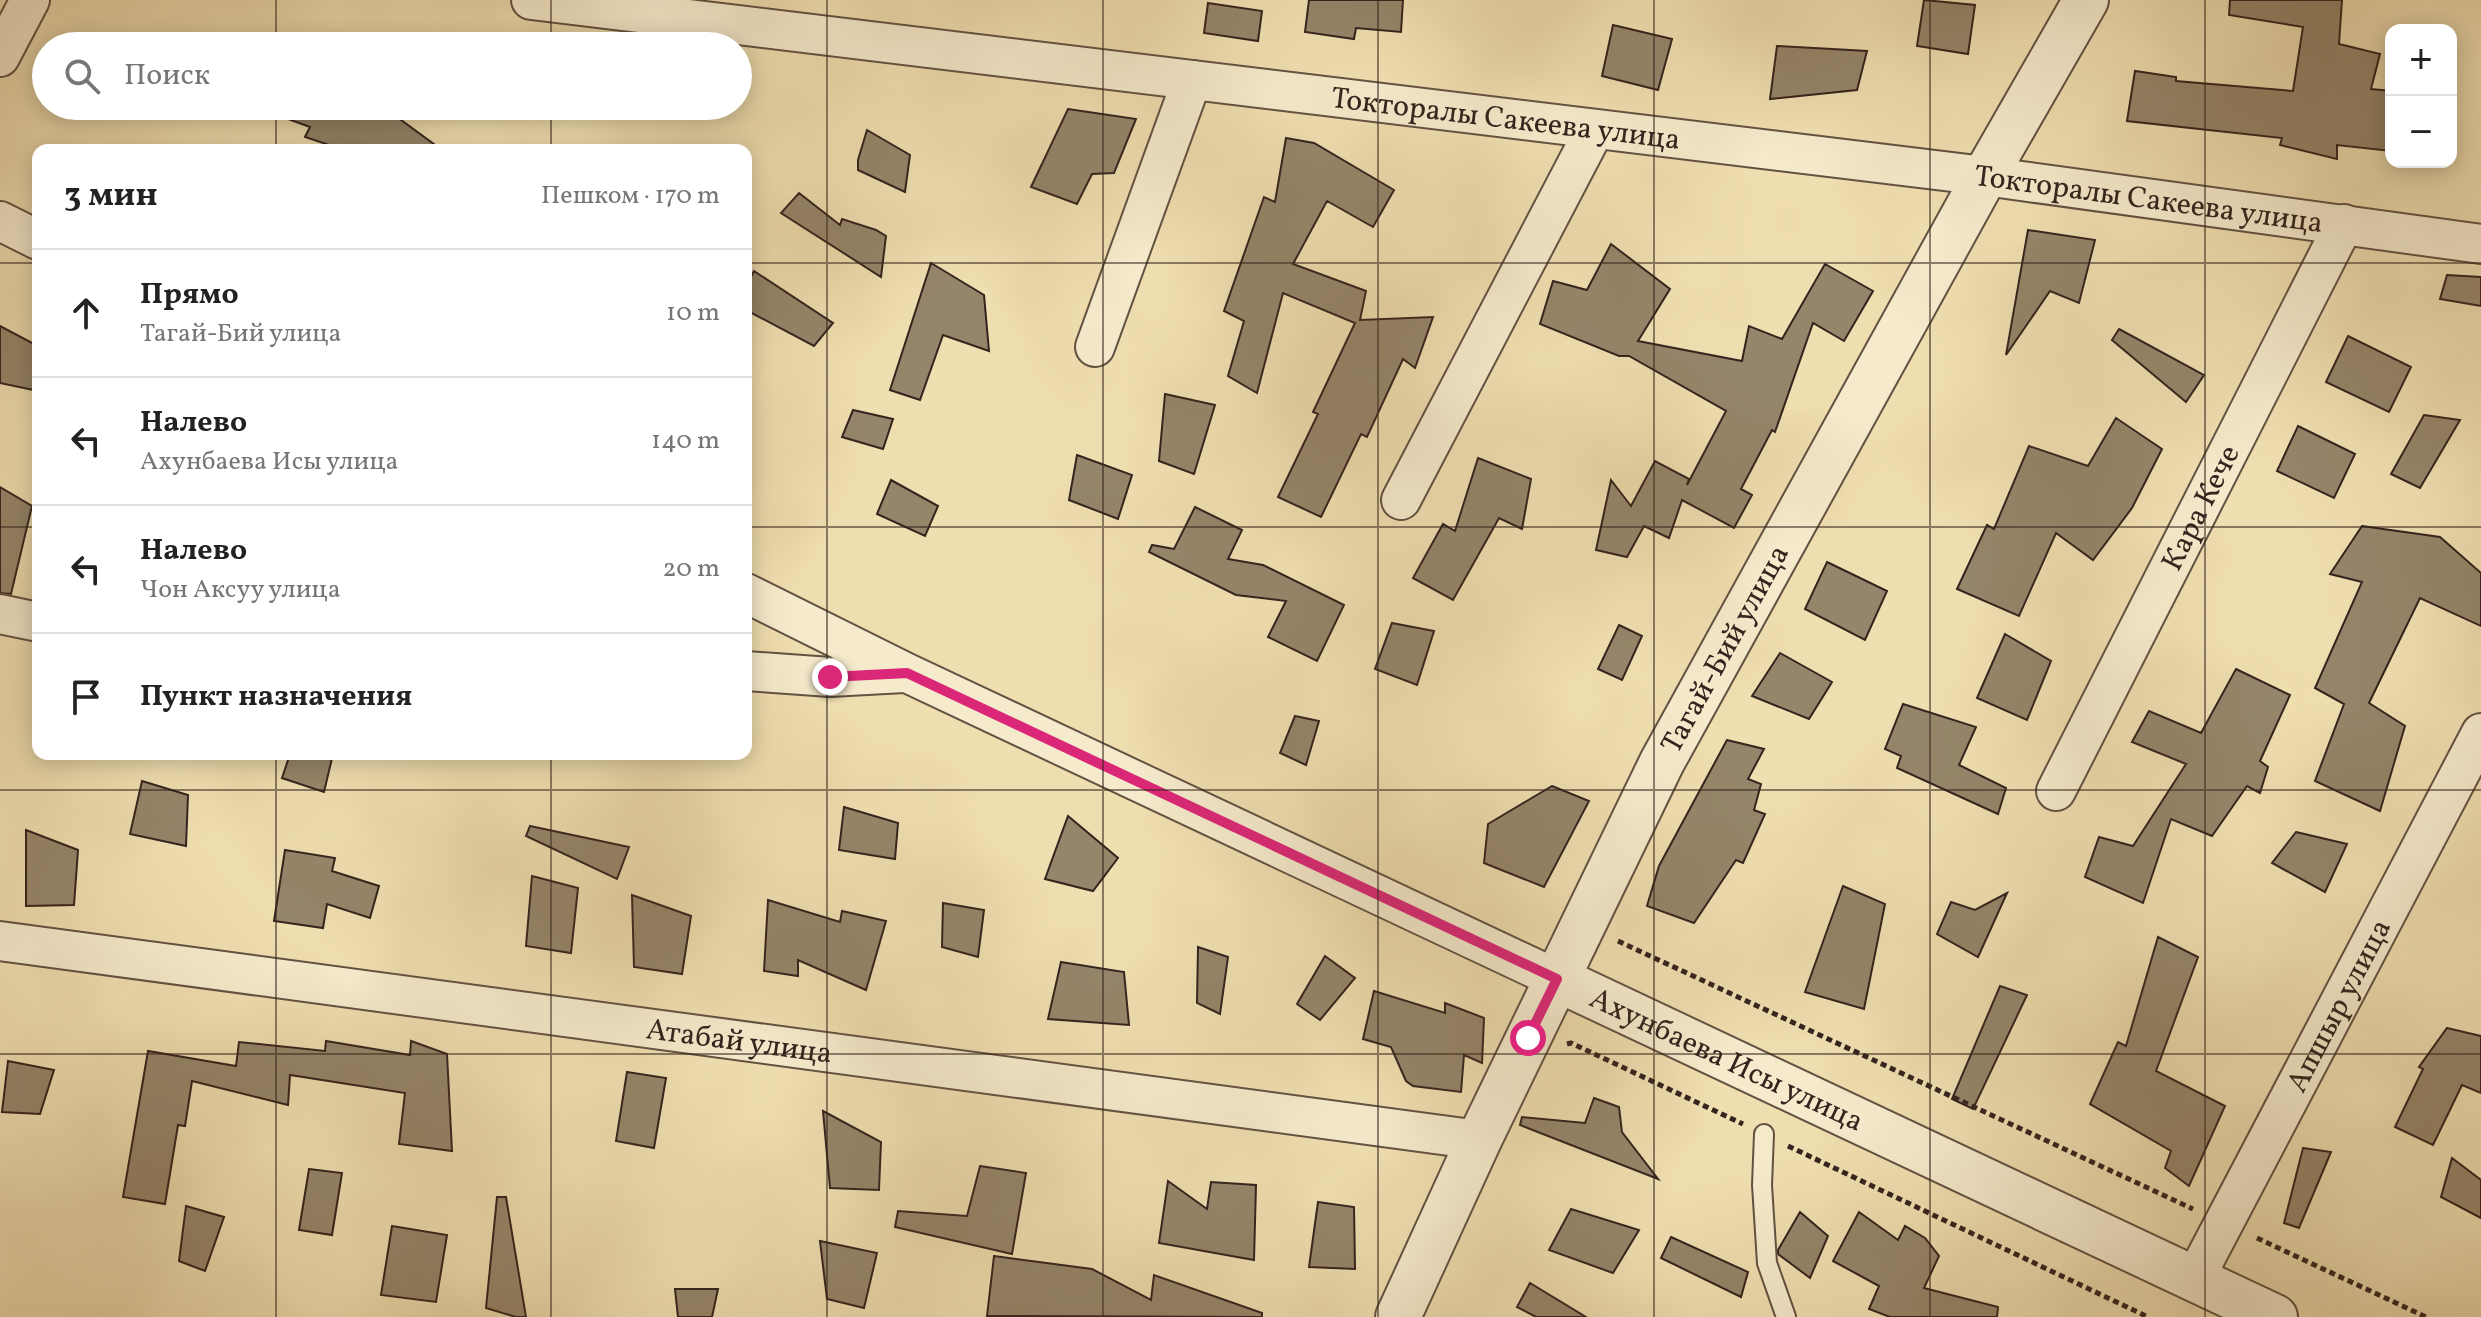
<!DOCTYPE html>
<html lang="ru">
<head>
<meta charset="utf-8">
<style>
	body { margin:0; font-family:Vollkorn,serif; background:#f6f6f6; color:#222 }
	.controls { position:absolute; right:24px; top:24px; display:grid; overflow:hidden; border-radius:16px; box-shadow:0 4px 20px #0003 }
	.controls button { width:72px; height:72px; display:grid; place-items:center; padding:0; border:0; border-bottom:2px solid #e0e0e0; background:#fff; color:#222; font:40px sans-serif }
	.stop { position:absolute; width:24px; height:24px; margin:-18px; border:6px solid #db2777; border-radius:50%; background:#fff }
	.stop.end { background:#db2777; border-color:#fff; box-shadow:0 2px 8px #0008 }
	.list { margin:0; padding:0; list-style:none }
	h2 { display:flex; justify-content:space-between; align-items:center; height:104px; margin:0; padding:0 32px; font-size:34px }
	h2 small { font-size:26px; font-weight:400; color:#767676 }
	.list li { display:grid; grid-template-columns:52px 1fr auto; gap:24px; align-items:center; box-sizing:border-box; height:128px; padding:0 32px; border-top:2px solid #e0e0e0 }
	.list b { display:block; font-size:30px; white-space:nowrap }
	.list p { margin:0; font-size:26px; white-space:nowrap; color:#767676 }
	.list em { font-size:26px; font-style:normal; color:#767676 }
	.icon { flex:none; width:44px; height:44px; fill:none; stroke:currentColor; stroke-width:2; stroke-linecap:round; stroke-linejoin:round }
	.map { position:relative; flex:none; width:2481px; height:1317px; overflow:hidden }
	.search { position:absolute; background:#fff; box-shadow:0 4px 20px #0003; left:32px; top:32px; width:720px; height:88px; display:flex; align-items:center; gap:20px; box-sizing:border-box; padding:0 28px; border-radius:44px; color:#767676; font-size:30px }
	.panel { position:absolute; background:#fff; box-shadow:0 4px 20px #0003; left:32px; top:144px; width:720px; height:616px; border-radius:16px }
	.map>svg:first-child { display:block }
	.building { fill:#95856a; stroke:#34241e; stroke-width:2 }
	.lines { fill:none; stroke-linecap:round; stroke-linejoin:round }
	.service-casing { stroke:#635242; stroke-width:22 }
	.minor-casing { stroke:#635242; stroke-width:42 }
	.tertiary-casing { stroke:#635242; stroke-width:48 }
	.path { stroke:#34241e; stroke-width:5; stroke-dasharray:6 4; stroke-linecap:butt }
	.service { stroke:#f5eacc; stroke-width:18 }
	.minor { stroke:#f5eacc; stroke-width:38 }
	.tertiary { stroke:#f5eacc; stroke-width:44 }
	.route { stroke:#db2777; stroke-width:10 }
	.grid { fill:none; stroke:#34241e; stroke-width:2; stroke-opacity:0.55 }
	.labels { text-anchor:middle; stroke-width:8; stroke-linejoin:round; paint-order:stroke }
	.street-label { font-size:30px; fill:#34241e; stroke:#f5eacc }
</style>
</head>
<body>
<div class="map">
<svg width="2481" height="1317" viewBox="0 0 2481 1317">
	<rect width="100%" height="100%" fill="#efdeb0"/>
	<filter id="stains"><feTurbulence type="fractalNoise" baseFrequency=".0025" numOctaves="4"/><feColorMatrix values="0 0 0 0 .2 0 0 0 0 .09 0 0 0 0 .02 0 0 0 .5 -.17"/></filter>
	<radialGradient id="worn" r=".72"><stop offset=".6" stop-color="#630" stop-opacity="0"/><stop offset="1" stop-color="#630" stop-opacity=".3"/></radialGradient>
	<!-- building -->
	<path class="building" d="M1309 0H1403L1401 32 1356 28 1354 39 1305 32Z
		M1924 0 1975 5 1968 54 1917 46Z
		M2230 0H2342L2339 44 2380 54 2371 89 2391 91V151L2337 145V159L2280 145 2282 138 2127 121 2135 71 2176 77V81L2293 91 2303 27 2229 15Z
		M1208 3 1262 11 1258 41 1204 33Z
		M1613 25 1672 39 1658 90 1602 76Z
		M1777 46 1867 51 1857 90 1770 99Z
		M261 106H382L442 150H344L305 137 310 127 261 109Z
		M1068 109 1136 119 1114 173 1092 174 1077 204 1031 187Z
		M867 130 910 155 905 192 858 170V160Z
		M1286 138 1314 143 1394 190 1373 227 1327 201 1293 264 1366 291 1360 320 1433 317 1415 368 1403 359 1367 437 1361 434 1321 517 1278 497 1318 414 1313 412 1355 323 1283 293 1257 393 1228 376 1244 321 1224 311 1264 197 1275 202Z
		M799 193 840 225 842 219 876 230 886 236 881 277 781 213Z
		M2028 230 2095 240 2079 303 2050 291 2006 355Z
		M1611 244 1670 289 1638 341 1742 361 1749 326 1782 339 1825 264 1873 291 1844 341 1813 323 1775 432 1772 430 1741 489 1752 495 1734 528 1682 500 1669 538 1644 526 1627 557 1596 550 1611 480 1631 506 1655 461 1689 479 1687 485 1726 411 1629 356H1619L1540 324 1553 281 1587 290Z
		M931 263 984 295 989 351 943 335 920 400 890 390Z
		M754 271 833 323 814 346 746 310V286Z
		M2447 275 2481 277V306L2440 299Z
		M0 326 38 346V391L0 383Z
		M2119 329 2204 375 2186 402 2112 340Z
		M2348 336 2411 367 2389 412 2326 382Z
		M1165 394 1215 405 1194 474 1159 461Z
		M853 410 893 419 883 449 842 437Z
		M2424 415 2460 420 2420 488 2391 474Z
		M2116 418 2162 449 2132 508 2093 560 2056 533 2019 616 1957 589 1987 525 1994 529 2029 446 2088 466Z
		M2298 426 2355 454 2334 498 2277 471Z
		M1077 455 1132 475 1118 519 1069 500Z
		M1478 458 1531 479 1522 529 1499 518 1453 600 1413 578 1443 524 1455 531Z
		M891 480 938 506 925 536 877 514Z
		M0 487 32 506 11 594 0 593Z
		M1195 507 1242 530 1228 559 1263 565 1344 605 1317 661 1268 637 1286 601 1236 595 1149 552 1152 545 1174 549Z
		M2362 526 2440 537 2481 573V626L2420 598 2369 703 2405 726 2380 811 2315 781 2344 704 2315 688 2362 582 2330 574Z
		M1827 562 1887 591 1865 640 1805 609Z
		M1392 623 1434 631 1417 685 1375 669Z
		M1619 625 1642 636 1622 680 1598 669Z
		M2005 634 2051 661 2027 720 1977 698Z
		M1780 653 1832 682 1809 719 1752 696Z
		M2236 669 2290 695 2260 761 2268 767 2260 793 2247 786 2212 836 2171 819 2143 903 2085 877 2099 837 2133 846 2186 764 2132 742 2149 711 2201 733Z
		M1903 704 1976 727 1959 765 2006 788 1998 814 1897 768 1901 756 1885 749Z
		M1295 716 1319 721 1306 765 1280 753Z
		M1727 740 1764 749 1748 779 1761 784 1754 810 1765 814 1743 863 1736 860 1694 923 1647 906 1659 866Z
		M290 754H333L324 792 282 778Z
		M142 781 188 795 186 846 130 834Z
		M1552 786 1589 801 1544 887 1484 863 1488 824Z
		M844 807 898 823 895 859 839 850Z
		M1068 816 1118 858 1093 891 1045 879Z
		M530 826 629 847 617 879 526 836Z
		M26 830 78 850 74 905 26 906Z
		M2296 832 2347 844 2325 892 2272 863Z
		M285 850 335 858 332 871 379 886 370 918 327 904 323 928 274 921Z
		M532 876 578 888 571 953 526 946Z
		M1843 886 1885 904 1864 1009 1805 992Z
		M2007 893 1978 957 1937 934 1951 902 1975 910Z
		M632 895 691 916 682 974 634 967Z
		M768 900 840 922 842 911 886 921 866 990 798 960V976L764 971Z
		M943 903 984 910 978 957 942 947Z
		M2158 937 2198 957 2156 1071 2225 1106 2189 1186 2165 1168 2171 1151 2090 1104 2118 1042 2126 1046Z
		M1198 947 1228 957 1220 1014 1197 1003Z
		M1325 956 1355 978 1320 1020 1297 1004Z
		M1061 962 1124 972 1129 1025 1048 1019Z
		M2000 986 2027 995 1973 1109 1952 1099Z
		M1374 991 1445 1013V1003L1484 1018 1482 1063 1464 1055 1461 1092 1413 1086 1406 1081 1391 1047 1363 1039Z
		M2447 1028 2481 1036V1093L2462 1085 2433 1145 2395 1127 2423 1069 2419 1067Z
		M326 1041 410 1055 411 1041 447 1054 452 1151 399 1144 405 1093 290 1075 288 1105 192 1081 185 1126 178 1125 165 1204 123 1197 148 1051 236 1066 239 1042 325 1051Z
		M8 1061 54 1070 40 1114 2 1112Z
		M627 1072 666 1078 654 1148 616 1141Z
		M1594 1098 1619 1107 1622 1132 1658 1179 1520 1125 1522 1117 1585 1123Z
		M823 1111 881 1142 879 1190 830 1188Z
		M2303 1148 2331 1152 2299 1228 2284 1223Z
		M2452 1158 2481 1180V1218L2441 1197Z
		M980 1166 1026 1173 1012 1254 895 1227 898 1211 967 1216Z
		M309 1169 342 1173 332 1235 299 1230Z
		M1168 1181 1207 1209 1211 1182 1256 1185 1254 1260 1159 1243Z
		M497 1197H506L526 1317H516L486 1308Z
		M1318 1202 1354 1207 1355 1269 1309 1267Z
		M186 1206 224 1217 205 1271 179 1261Z
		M1571 1209 1639 1230 1613 1273 1549 1250Z
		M1800 1212 1828 1236 1810 1278 1778 1254V1250Z
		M1859 1212 1898 1240 1905 1226 1925 1238 1939 1256 1924 1288 1998 1307 1997 1317H1890L1869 1309 1879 1286 1833 1261Z
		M392 1226 447 1235 436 1302 381 1295Z
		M1671 1237 1748 1272 1741 1297 1661 1258Z
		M820 1241 877 1253 864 1308 827 1299Z
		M994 1256 1092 1269 1151 1300 1154 1275 1262 1313V1317L987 1316Z
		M1530 1283 1586 1317H1536L1517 1307Z
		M675 1289H718L712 1317H678Z"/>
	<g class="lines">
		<!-- service casing -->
		<g class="service-casing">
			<path id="service" d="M1764 1134 1762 1185 1767 1263 1786 1317"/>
		</g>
		<!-- minor casing -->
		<g class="minor-casing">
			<g id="minor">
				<path id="s1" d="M531 0 1985 176 2481 244"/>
				<path d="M0 57 30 0"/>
				<path d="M0 221 38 240"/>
				<path d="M1095 347 1192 80"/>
				<path d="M1401 500 1595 129"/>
				<path d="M746 593 907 673 1557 979"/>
				<path d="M0 614 38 622"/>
				<path d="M746 671 830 677 904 673"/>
				<path id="s2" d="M2056 791 2344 224"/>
				<path id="s3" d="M0 941 1479 1140"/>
				<path id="s4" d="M2195 1278 2481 733"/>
			</g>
		</g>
		<!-- tertiary casing -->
		<g class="tertiary-casing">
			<g id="tertiary">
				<path id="s5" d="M1557 979 2275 1317"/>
				<path id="s6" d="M1398 1317 1479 1140 1662 762 1985 176 2086 0"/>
			</g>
		</g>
		<!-- path -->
		<path class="path" d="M1618 941 2193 1209
			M1567 1044 1571 1043 1743 1124
			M1788 1146 2148 1317
			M2257 1238 2426 1317"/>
		<!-- service -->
		<use href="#service" class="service"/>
		<!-- minor -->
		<use href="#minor" class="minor"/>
		<!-- tertiary -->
		<use href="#tertiary" class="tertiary"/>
	</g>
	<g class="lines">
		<!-- route -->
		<path class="route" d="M830 677 907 673 1557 979 1528 1038"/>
	</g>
	<!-- grid -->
	<path class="grid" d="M276 0V46M551 0V46M827 0V1317M1103 0V1317M1378 0V1317M1654 0V1317M1930 0V1317M2205 0V1317M276 106V150M551 106V150M0 263H38M746 263H2481M0 527H38M746 527H2481M276 754V1317M551 754V1317M0 790H2481M0 1054H2481"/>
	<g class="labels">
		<!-- street labels -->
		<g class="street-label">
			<text dy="10" stroke="none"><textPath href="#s1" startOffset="982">Токторалы Сакеева улица</textPath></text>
			<text dy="10" stroke="none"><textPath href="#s1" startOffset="1630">Токторалы Сакеева улица</textPath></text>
			<text dy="10" stroke="none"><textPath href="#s2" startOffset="318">Кара Кече</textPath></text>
			<text dy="10" stroke="none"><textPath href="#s6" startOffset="744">Тагай-Бий улица</textPath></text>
			<text dy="10" stroke="none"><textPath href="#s4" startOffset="308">Апшыр улица</textPath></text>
			<text dy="10" stroke="none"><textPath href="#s3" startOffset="746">Атабай улица</textPath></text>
			<text dy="10" stroke="none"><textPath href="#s5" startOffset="188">Ахунбаева Исы улица</textPath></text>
		</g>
	</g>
	<rect width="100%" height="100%" filter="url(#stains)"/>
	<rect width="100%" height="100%" fill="url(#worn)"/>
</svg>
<div class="controls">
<button>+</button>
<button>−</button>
</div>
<div class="stop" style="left:1528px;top:1038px"></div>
<div class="stop end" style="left:830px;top:677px"></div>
<div class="search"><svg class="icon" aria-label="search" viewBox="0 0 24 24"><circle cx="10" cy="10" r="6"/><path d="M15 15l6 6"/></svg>Поиск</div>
<section class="panel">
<h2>3 мин<small>Пешком · 170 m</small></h2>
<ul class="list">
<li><svg class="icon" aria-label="ahead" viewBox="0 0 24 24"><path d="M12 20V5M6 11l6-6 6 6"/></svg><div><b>Прямо</b><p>Тагай-Бий улица</p></div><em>10 m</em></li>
<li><svg class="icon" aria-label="left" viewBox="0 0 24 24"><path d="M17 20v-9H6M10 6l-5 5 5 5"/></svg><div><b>Налево</b><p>Ахунбаева Исы улица</p></div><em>140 m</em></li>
<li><svg class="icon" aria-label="left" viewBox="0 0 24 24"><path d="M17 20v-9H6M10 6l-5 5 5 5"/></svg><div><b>Налево</b><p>Чон Аксуу улица</p></div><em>20 m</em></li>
<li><svg class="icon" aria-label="arrive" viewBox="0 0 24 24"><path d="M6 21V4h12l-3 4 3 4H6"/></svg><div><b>Пункт назначения</b></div></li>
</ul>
</section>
</div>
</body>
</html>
